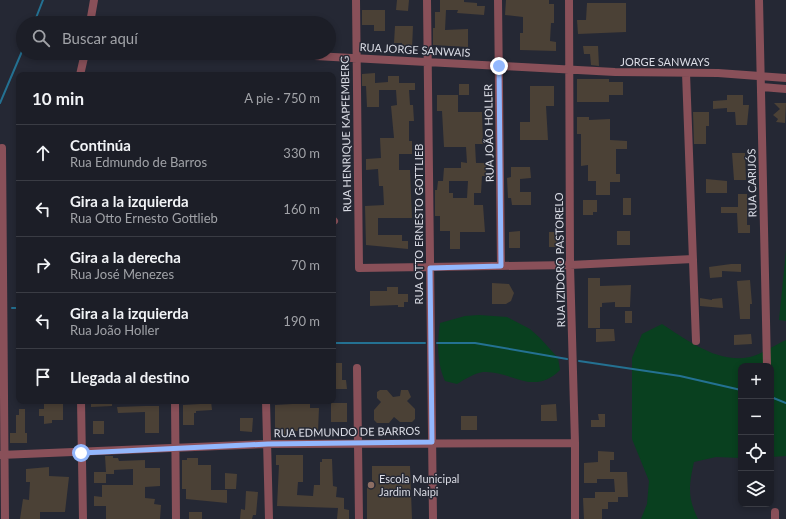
<!DOCTYPE html>
<html lang="es">
<head>
<meta charset="utf-8">
<style>
	body { margin:0; font-family:Lato,sans-serif; background:#25272f; color:#f1f3f6 }
	.controls { position:absolute; right:12px; bottom:12px; display:grid; overflow:hidden; border-radius:8px; box-shadow:0 2px 6px #0003 }
	.controls button { width:36px; height:36px; display:grid; place-items:center; padding:0; border:0; border-bottom:1px solid #3a3c44; background:#1c1e27; color:#f1f3f6; font:20px sans-serif }
	.stop { position:absolute; width:12px; height:12px; margin:-9px; border:3px solid #93b7fd; border-radius:50%; background:#fff }
	.stop.end { background:#93b7fd; border-color:#fff; box-shadow:0 1px 4px #0008 }
	.list { margin:0; padding:0; list-style:none }
	h2 { display:flex; justify-content:space-between; align-items:center; height:52px; margin:0; padding:0 16px; font-size:17px }
	h2 small { font-size:13px; font-weight:400; color:#a0a2a7 }
	.list li { display:grid; grid-template-columns:26px 1fr auto; gap:12px; align-items:center; box-sizing:border-box; height:56px; padding:0 16px; border-top:1px solid #3a3c44 }
	.list b { display:block; font-size:15px; white-space:nowrap }
	.list p { margin:0; font-size:13px; white-space:nowrap; color:#a0a2a7 }
	.list em { font-size:13px; font-style:normal; color:#a0a2a7 }
	.icon { flex:none; width:22px; height:22px; fill:none; stroke:currentColor; stroke-width:2; stroke-linecap:round; stroke-linejoin:round }
	.map { position:relative; flex:none; width:786px; height:519px; overflow:hidden }
	.search { position:absolute; background:#1c1e27; box-shadow:0 2px 6px #0003; left:16px; top:16px; width:320px; height:44px; display:flex; align-items:center; gap:10px; box-sizing:border-box; padding:0 14px; border-radius:22px; color:#a0a2a7; font-size:15px }
	.panel { position:absolute; background:#1c1e27; box-shadow:0 2px 6px #0003; left:16px; top:72px; width:320px; height:332px; border-radius:8px }
	.map>svg:first-child { display:block }
	.green { fill:#09401f }
	.lines { fill:none; stroke-linecap:round; stroke-linejoin:round }
	.stream { stroke:#247192; stroke-width:2 }
	.building { fill:#4b4136; fill-rule:evenodd }
	.minor { stroke:#895059; stroke-width:8 }
	.route { stroke:#93b7fd; stroke-width:5 }
	.education-dot { fill:#8d6e63; stroke:#252834; stroke-width:1.5 }
	.labels { text-anchor:middle; stroke-width:3; stroke-linejoin:round; paint-order:stroke }
	.street-label { font-size:11px; fill:#dadce5; stroke:#252834 }
	.poi-label { font-size:11px; fill:#dadce5; stroke:#252834; text-anchor:start }
</style>
</head>
<body>
<div class="map">
<svg width="786" height="519" viewBox="0 0 786 519">
	<rect width="100%" height="100%" fill="#252834"/>
	<!-- green -->
	<path class="green" d="M786 251V321L779 320Z
		M479 315 507 317 530 329 540 338 558 358 560 370C533 397 511 370 483 372 474 373 464 380 457 384L445 381C437 363 437 343 440 323L465 316Z
		M662 324C687 340 718 364 750 357 762 354 775 345 786 340V456L771 457V366H741V458L716 457 694 462C689 485 687 497 698 519H641L647 504 649 481 632 439V358L642 334Z"/>
	<g class="lines">
		<!-- stream -->
		<path class="stream" d="M34 23 43 0
			M0 103 23 49
			M12 308H19
			M333 343H425
			M437 343H475L567 359
			M579 361 680 376 741 390
			M771 397 786 403"/>
	</g>
	<!-- building -->
	<path class="building" d="M397 0H409L408 11 396 10Z
		M440 0H464V2L477 3V6H485L484 15 457 13 458 10H446L445 30 468 29V47L433 45V28H435V12H440Z
		M506 0H549V4H554V23H551L550 41 556 42V51L520 50V33H523V17L505 15Z
		M587 3H626V32L578 34 577 20H586Z
		M362 10H385V31H374V25H362Z
		M395 26H413L412 49 402 48V43H394Z
		M583 46H598L599 66 591 65 590 54H584Z
		M375 73V83L388 82V76H399V83H415V90H409L410 105H413L414 121H409V141H412V154H399V170H410L412 218H378V235H402V241H408V249L366 245 365 206 384 205 383 186H379L378 169 366 170V159L381 158 380 138H394L391 106 397 105 396 90H379V107H367L366 86H362V74Z
		M577 79H609V82H623V95H609V102H577Z
		M459 84H469V95H459Z
		M530 86H554V106H546L548 140H520V122H530Z
		M437 95H458V112H482L483 144H475L476 163H486V176H482L481 193H474V205H483L485 232H460V249H450V231H440V216H435V190H437L438 181H443L444 168H461V162L467 163 466 147H444L442 111H437ZM449 181H468L467 198H453V193H449Z
		M727 95H743V105H749L747 125H736L735 112H727V108L713 109V101L727 100Z
		M774 103H786L785 123 776 122 778 119 773 115 780 109Z
		M693 112H709V126H706V144H694Z
		M577 117H589V120L610 119V140L627 141V149H616V174H620V182H610V195H596V181H588V165L581 166V134H577Z
		M732 153H745L746 180H734Z
		M511 167H530L531 178 520 179V192H531V205H512L511 198H508L507 178 511 177Z
		M706 179 727 181V193H706Z
		M738 194H747V225H750V233H738L737 213H721V207H738Z
		M623 198H631V215H623Z
		M583 200H597V212H593V215H583Z
		M520 231V248H509V232Z
		M617 231H630V245H617Z
		M549 232H557V247H549Z
		M731 264H741V272L722 271V277L710 278 709 267Z
		M588 278H600V286L631 285 630 307H615V302L602 303V307H600V328H588Z
		M750 280 752 304H750V319H740L737 281Z
		M492 283 509 284 514 293 511 301 506 304H492Z
		M387 287H398V294H408V302H404V307H398V305L370 306V291H387Z
		M700 298 712 300V299L722 298 723 308 700 306Z
		M625 311H632V323H625Z
		M596 329H614L615 341 596 342Z
		M751 334 752 344 734 345V335Z
		M333 363H342V380H346L347 389H333Z
		M380 390H387L393 397 400 396 401 390H408L411 397 407 401 415 409V419L412 422H400L394 417 389 423H377L374 420V410L381 402 377 398V392Z
		M44 401H63V420H52V423L44 424V416H39V409H44Z
		M91 401H112V406L91 407Z
		M200 401H211L212 410 196 411V413H194V425H183V405L200 404Z
		M292 401H310V408H319L318 431H292V434L275 435V405L292 404Z
		M331 403H347V422H331Z
		M556 404 557 421H541V405Z
		M145 406H159V433H145V412L118 413 117 407Z
		M19 409H25V433H27V443H10V433H16V415H19Z
		M598 414H605V427H591V420H599Z
		M461 416H477V430H461Z
		M240 418H253L252 432 240 431Z
		M93 421H104V434H93Z
		M598 451 614 452V460H610V472H627L628 497H618V502H608V509H602V519H584L583 498H595V492H615L614 479H597V483H584V463L598 462Z
		M276 455H303V482H298L297 495 313 496 314 485H320V462H322V459H332L333 486 337 487 336 497 344 498V509L349 510V519H337L338 508 277 506 279 465H276Z
		M105 456H113V458H118L119 461 145 460V468H160V486L145 487V498L155 499 154 504 161 505 160 519H106V506H94V496L102 497V485H133V469L114 470V474H106V483H94V472H106Z
		M187 458H198V465H211V490H227V503L186 499V489H182V460H187Z
		M372 466H410L412 519H367V483H372Z
		M49 467V476L69 477 65 512H40V519H20L23 499 29 500 30 482H26V469Z
		M225 473 237 474 236 489H225Z
		M246 491 258 492 256 515H253L252 519H240L241 509 245 510Z
		M189 512H202V519H189Z"/>
	<g class="lines">
		<!-- minor -->
		<path class="minor" d="M356 0 359 268 570 265 693 259
			M427 0 433 519
			M498 0 501 266
			M569 0 570 265 575 443V519
			M759 0 767 366
			M90 23 94 0
			M259 53 615 72 718 73 786 78
			M686 73 696 341
			M80 75 85 53
			M761 87 786 89
			M2 148 5 519
			M333 220 334 221
			M357 368 359 519
			M81 401 83 519
			M175 401 176 519
			M266 401 269 519
			M0 455 268 444 575 443
			M775 512V519"/>
	</g>
	<g class="lines">
		<!-- route -->
		<path class="route" d="M81 453 268 444 432 442 430 268 501 266 499 66"/>
	</g>
	<!-- markers -->
	<circle class="education-dot" cx="371" cy="485" r="4"/>
	<g class="labels">
		<!-- street labels -->
		<g class="street-label">
			<text transform="translate(415 50) rotate(3)" y="4">RUA JORGE SANWAIS</text>
			<text x="665" y="66">JORGE SANWAYS</text>
			<text transform="translate(489 133) rotate(-91)" y="4">RUA JOÃO HOLLER</text>
			<text transform="translate(346 134) rotate(-91)" y="4">RUA HENRIQUE KAPFEMBERG</text>
			<text transform="translate(752 183) rotate(-91)" y="4">RUA CARIJÓS</text>
			<text transform="translate(419 224) rotate(-90)" y="4">RUA OTTO ERNESTO GOTTLIEB</text>
			<text transform="translate(560 260) rotate(-91)" y="4">RUA IZIDORO PASTORELO</text>
			<text transform="translate(347 432) rotate(-1)" y="4">RUA EDMUNDO DE BARROS</text>
		</g>
		<!-- poi labels -->
		<g class="poi-label">
			<text x="379" y="483">Escola Municipal<tspan x="379" dy="13">Jardim Naipi</tspan></text>
		</g>
	</g>
</svg>
<div class="controls">
<button>+</button>
<button>−</button>
<button><svg class="icon" aria-label="locate" viewBox="0 0 24 24"><circle cx="12" cy="12" r="6"/><path d="M12 2v4M12 18v4M2 12h4M18 12h4"/></svg></button>
<button><svg class="icon" aria-label="layers" viewBox="0 0 24 24"><path d="M12 4l9 5-9 5-9-5zM3 14l9 5 9-5"/></svg></button>
</div>
<div class="stop" style="left:81px;top:453px"></div>
<div class="stop end" style="left:499px;top:66px"></div>
<div class="search"><svg class="icon" aria-label="search" viewBox="0 0 24 24"><circle cx="10" cy="10" r="6"/><path d="M15 15l6 6"/></svg>Buscar aquí</div>
<section class="panel">
<h2>10 min<small>A pie · 750 m</small></h2>
<ul class="list">
<li><svg class="icon" aria-label="ahead" viewBox="0 0 24 24"><path d="M12 20V5M6 11l6-6 6 6"/></svg><div><b>Continúa</b><p>Rua Edmundo de Barros</p></div><em>330 m</em></li>
<li><svg class="icon" aria-label="left" viewBox="0 0 24 24"><path d="M17 20v-9H6M10 6l-5 5 5 5"/></svg><div><b>Gira a la izquierda</b><p>Rua Otto Ernesto Gottlieb</p></div><em>160 m</em></li>
<li><svg class="icon" aria-label="right" viewBox="0 0 24 24"><path d="M7 20v-9h11M14 6l5 5-5 5"/></svg><div><b>Gira a la derecha</b><p>Rua José Menezes</p></div><em>70 m</em></li>
<li><svg class="icon" aria-label="left" viewBox="0 0 24 24"><path d="M17 20v-9H6M10 6l-5 5 5 5"/></svg><div><b>Gira a la izquierda</b><p>Rua João Holler</p></div><em>190 m</em></li>
<li><svg class="icon" aria-label="arrive" viewBox="0 0 24 24"><path d="M6 21V4h12l-3 4 3 4H6"/></svg><div><b>Llegada al destino</b></div></li>
</ul>
</section>
</div>
</body>
</html>
